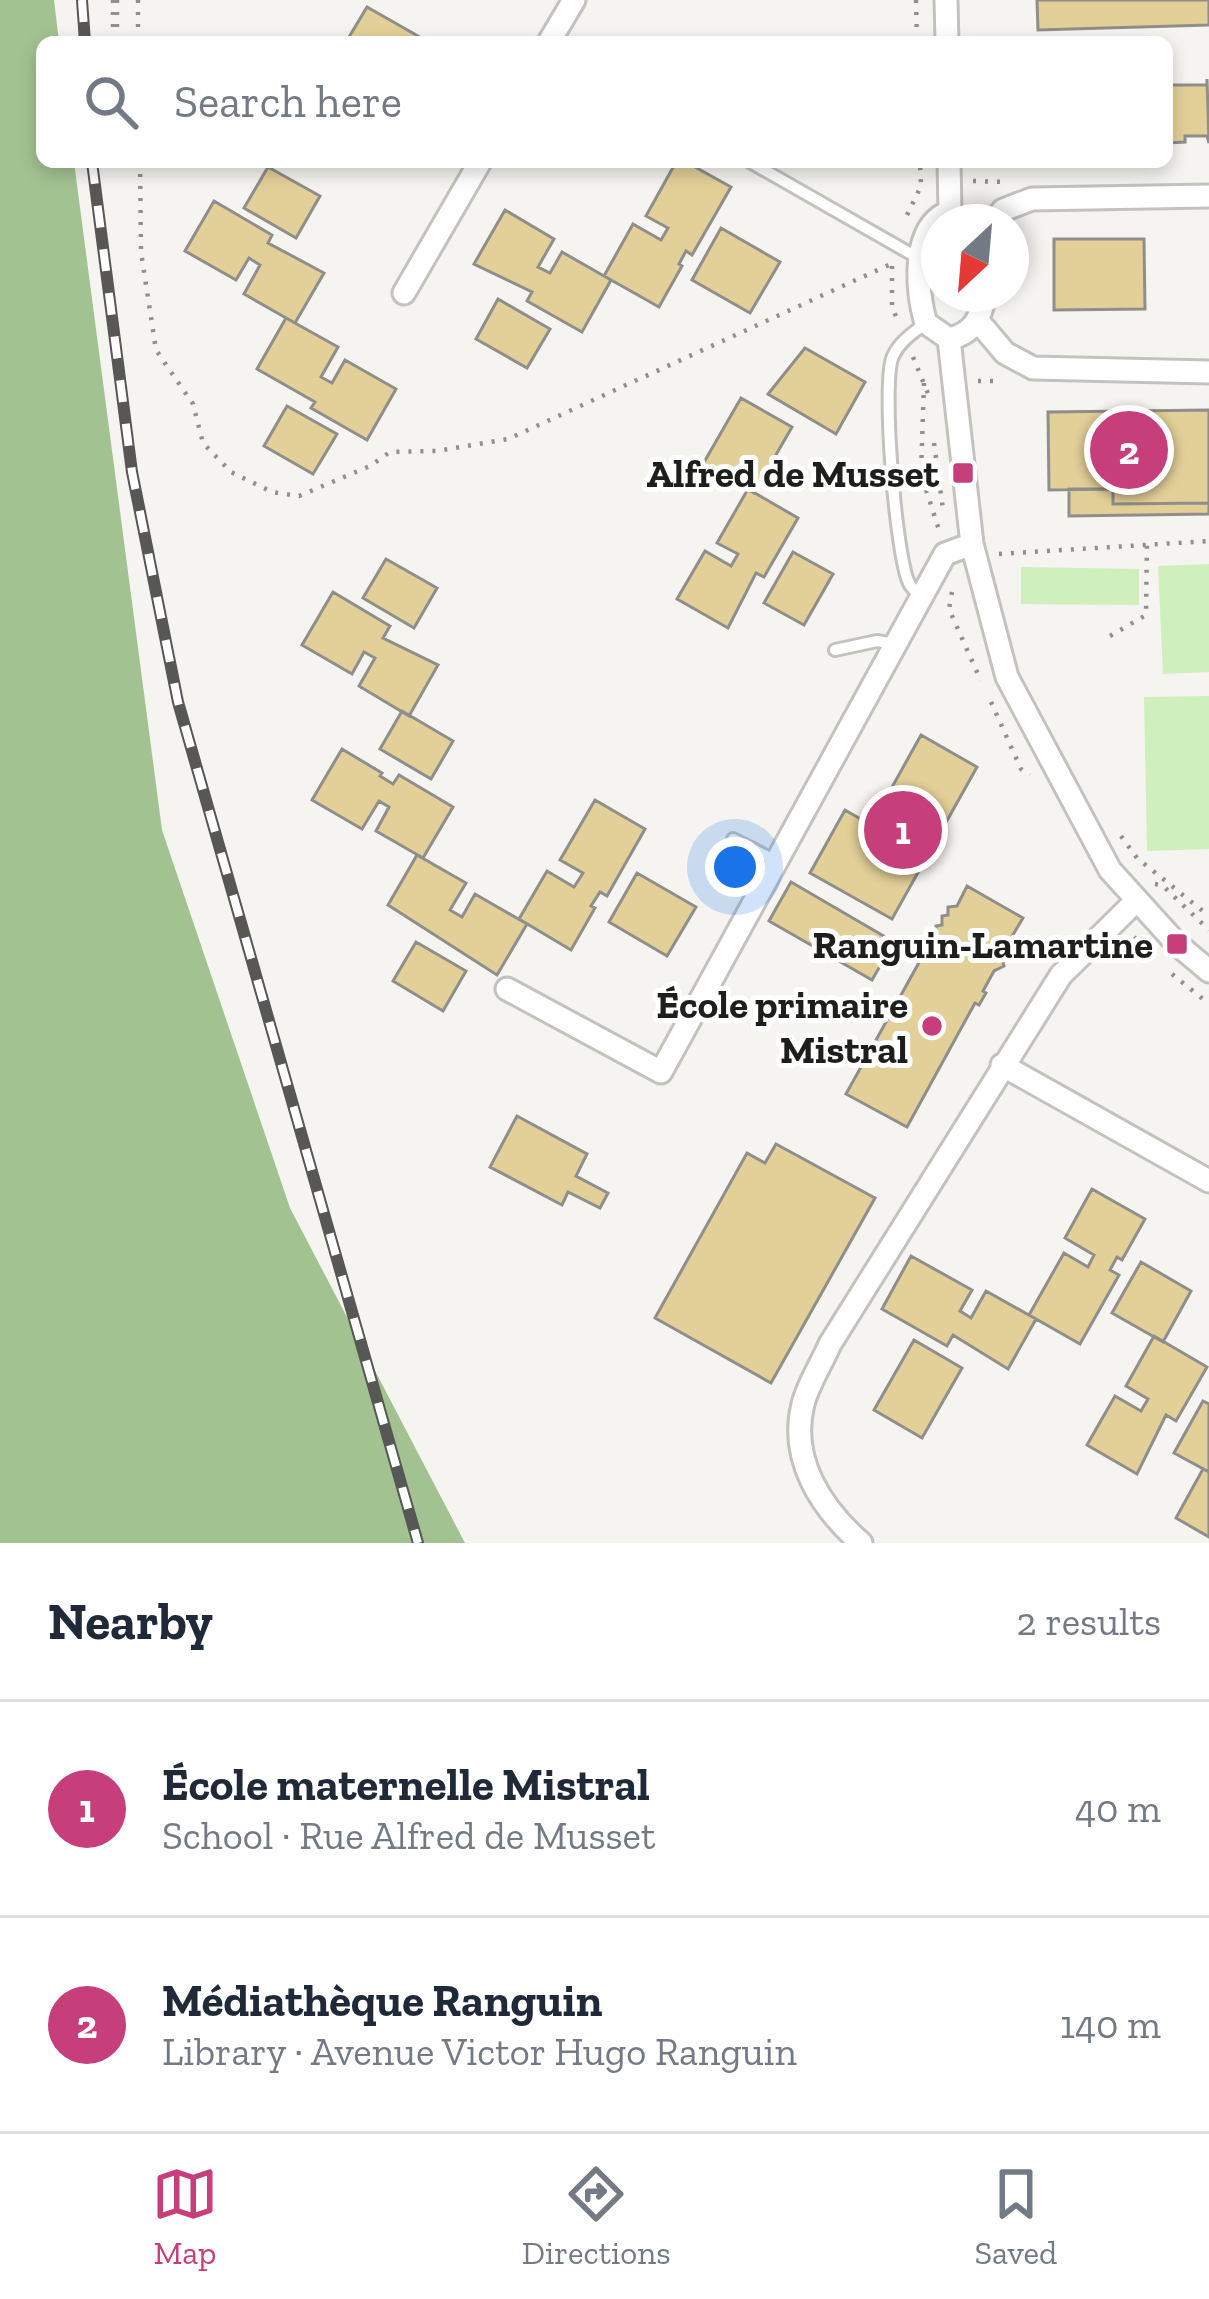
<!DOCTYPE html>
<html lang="en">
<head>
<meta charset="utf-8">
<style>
	body { margin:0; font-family:"Zilla Slab",serif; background:#f6f6f7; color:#1f2937 }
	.compass { position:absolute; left:921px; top:204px; width:108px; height:108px; border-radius:50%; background:#fff; box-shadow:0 6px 18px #0003; rotate:206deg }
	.you { position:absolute; left:735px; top:867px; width:42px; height:42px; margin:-30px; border:9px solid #fff; border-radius:50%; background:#1a73e8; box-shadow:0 0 0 18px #1a73e833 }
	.badge { display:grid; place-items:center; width:78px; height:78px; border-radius:50%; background:#c63e7a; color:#fff; font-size:39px; font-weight:700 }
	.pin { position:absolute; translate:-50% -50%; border:6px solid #fff; box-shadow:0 3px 12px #0006 }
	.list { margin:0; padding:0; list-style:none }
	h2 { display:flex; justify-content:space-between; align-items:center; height:156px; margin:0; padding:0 48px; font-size:51px }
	h2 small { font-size:39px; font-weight:400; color:#747a83 }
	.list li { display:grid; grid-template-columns:78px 1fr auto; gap:36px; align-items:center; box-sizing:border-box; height:216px; padding:0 48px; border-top:3px solid #e0e1e3 }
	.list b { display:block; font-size:45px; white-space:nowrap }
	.list p { margin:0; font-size:39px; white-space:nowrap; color:#747a83 }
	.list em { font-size:39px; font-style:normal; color:#747a83 }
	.icon { flex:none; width:66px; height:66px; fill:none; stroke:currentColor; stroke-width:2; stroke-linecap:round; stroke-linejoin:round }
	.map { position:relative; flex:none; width:1209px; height:1543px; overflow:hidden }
	.search { position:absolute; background:#fff; box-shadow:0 6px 18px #0003; left:36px; right:36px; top:36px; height:132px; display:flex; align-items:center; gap:30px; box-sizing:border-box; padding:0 42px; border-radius:18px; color:#747a83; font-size:45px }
	.sheet { height:588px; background:#fff }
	nav { display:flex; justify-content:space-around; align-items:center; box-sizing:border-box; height:168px; border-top:3px solid #e0e1e3; background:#fff; font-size:33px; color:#747a83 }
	nav a { display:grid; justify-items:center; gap:6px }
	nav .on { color:#c63e7a }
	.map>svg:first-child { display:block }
	.green { fill:#cfefbd }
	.forest { fill:#a3c292 }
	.building { fill:#e3cf98; stroke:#8f8e8b; stroke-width:3 }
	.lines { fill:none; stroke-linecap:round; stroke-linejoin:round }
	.lane-casing { stroke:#c3c2bf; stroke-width:16 }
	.street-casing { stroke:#c3c2bf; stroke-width:27 }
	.path { stroke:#91908e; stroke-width:4.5; stroke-dasharray:3 9; stroke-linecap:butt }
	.lane { stroke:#fff; stroke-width:10 }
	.street { stroke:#fff; stroke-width:21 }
	.rail-casing { stroke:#575755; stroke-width:12 }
	.rail { stroke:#fff; stroke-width:8; stroke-dasharray:22; stroke-linecap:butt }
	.poi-dot { fill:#c63e7a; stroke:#fff; stroke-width:4.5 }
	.labels { text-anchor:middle; stroke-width:10; stroke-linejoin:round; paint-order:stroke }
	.poi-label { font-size:39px; font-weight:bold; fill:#1e1e1d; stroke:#fff; text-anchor:end }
</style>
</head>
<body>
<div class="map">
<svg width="1209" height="1543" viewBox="0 0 1209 1543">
	<rect width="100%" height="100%" fill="#f5f4f0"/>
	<!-- green -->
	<path class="green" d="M1209 564V672L1163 674 1158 566Z
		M1021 567 1139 569V605L1021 604Z
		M1209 696V849L1147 851 1144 697Z"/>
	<!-- forest -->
	<path class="forest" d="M0 0H54L59 42H42V162H74L162 830 290 1208 465 1543H0Z"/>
	<!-- building -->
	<path class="building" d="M1037 0H1209V25L1038 30Z
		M367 7 425 40 428 42H346Z
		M1207 79 1209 143 1207 136H1185V142L1167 143V85H1207Z
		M676 162H686L731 187 692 255 686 251 679 264 682 266 659 307 604 276 633 224 661 240 668 228 646 216Z
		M268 167 320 196 296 238 244 208Z
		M214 201 272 235 268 243 324 273 295 323 244 294 260 265 249 258 236 280 185 251Z
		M505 210 554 239 538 267 550 273 562 252 611 280 582 332 527 301 532 292 474 264Z
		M721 228 780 262 750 313 692 280Z
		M1054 239H1144L1145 309 1054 310Z
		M498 299 550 329 527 368 476 339Z
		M286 318 338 347 321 377 332 383 345 360 396 389 367 440 311 408 315 402 257 369Z
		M805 348 865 382 836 434 768 394Z
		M741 398 792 427 754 493 703 464Z
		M287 406 337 434 313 474 264 446Z
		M1209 410V503L1113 504V489L1049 490 1048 412Z
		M748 489 798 518 764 577 756 573 728 628 677 599 705 551 731 566 738 554 717 543Z
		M1069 489H1113V504L1209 503V514L1069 516Z
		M793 552 833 574 804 625 764 603Z
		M386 559 437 588 414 628 363 598Z
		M333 592 390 626 383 638 438 665 409 716 359 686 375 658 364 652 352 674 302 645Z
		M402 711 453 741 431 779 380 749Z
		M921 735 977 767 892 919 810 873 845 810 871 825Z
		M342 749 382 773 380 776 393 784 399 775 453 807 423 858 376 831 389 807 379 801 362 829 312 800Z
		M595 800 645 829 607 896 600 892 591 906 595 908 571 950 519 919 547 871 574 887 583 873 560 860Z
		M417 855 466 883 450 910 462 917 475 894 527 924 497 975 388 905Z
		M637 873 696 907 667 956 609 922Z
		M791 882 894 942 872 980 769 921Z
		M967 886 1023 918 1011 938 1015 946 1008 949 1010 955 1002 959 1004 966 994 971 983 991 986 993 979 1005 975 1003 907 1127 846 1094 921 959 926 961 937 940 936 926 942 925V916L948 915V907L957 906Z
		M416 942 466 971 443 1011 393 981Z
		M517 1116 587 1154 576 1176 608 1193 600 1208 568 1192 562 1205 490 1167Z
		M776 1144 875 1198 771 1383 655 1318 747 1153 765 1163Z
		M1092 1189 1145 1219 1122 1260 1117 1257 1110 1270 1119 1275 1080 1344 1029 1315 1064 1253 1088 1267 1094 1255 1065 1238Z
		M911 1256 972 1290 960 1311 971 1318 986 1291 1036 1319 1008 1369 953 1335 947 1346 882 1309Z
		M1141 1262 1191 1291 1163 1342 1112 1313Z
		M1154 1336 1207 1367 1176 1421 1166 1415 1137 1474 1087 1445 1115 1396 1141 1411 1148 1399 1126 1386Z
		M914 1340 962 1368 922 1438 874 1410Z
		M1203 1401 1209 1404V1472L1174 1453Z
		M1203 1469 1209 1472V1537L1176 1518Z"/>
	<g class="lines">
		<!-- lane casing -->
		<g class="lane-casing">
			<path id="lane" d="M750 162 920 259
				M922 597C917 592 912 590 909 583 896 558 881 381 893 356 900 341 913 333 926 323
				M835 650 877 641 894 644
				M733 839 776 861"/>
		</g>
		<!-- street casing -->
		<g class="street-casing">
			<path id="street" d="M946 0 947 42
				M549 42 574 0
				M949 162 950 212
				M950 212C911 224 916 292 926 323L949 339C974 333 981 318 985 294
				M994 222 1003 210 1032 199 1209 196
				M404 293 480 162
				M978 321 1005 353 1033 368 1209 372
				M949 339 972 544 1007 677 1110 870 1177 944 1209 971
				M507 989 661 1072 945 554 972 544
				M1002 1065 1209 1181
				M861 1543C821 1508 789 1459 803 1404 808 1384 822 1363 830 1344L1061 975 1136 901"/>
		</g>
		<!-- path -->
		<path class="path" d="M113 0V42
			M117 0V42
			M138 0V42
			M916 0 917 42
			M140 162 141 252 156 350 193 404 203 443 231 472 272 492 299 496 370 466 390 452 437 451 508 439 891 264
			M973 181 1004 182
			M907 215 921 186 920 162
			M892 266V307L897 319
			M913 357 929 396
			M978 381H1002
			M924 383 921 474 939 530
			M934 443 943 509
			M999 554 1209 541
			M952 592 949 609 981 681
			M1110 636 1146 615 1147 542
			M991 702 1021 769 1030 775
			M1121 836 1137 858 1209 916
			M1155 884 1162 885 1209 930
			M1134 937 1159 962
			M1172 974 1209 1004"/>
		<!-- lane -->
		<use href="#lane" class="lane"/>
		<!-- street -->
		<use href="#street" class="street"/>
		<!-- rail casing -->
		<g class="rail-casing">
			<path id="rail" d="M82 0 85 42
				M92 162 132 472 178 702 418 1543"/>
		</g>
		<!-- rail -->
		<use href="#rail" class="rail"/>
	</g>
	<!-- markers -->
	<g class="poi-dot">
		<rect x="951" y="461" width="24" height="24" rx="6"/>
		<rect x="1165" y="932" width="24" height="24" rx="6"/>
		<circle cx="932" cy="1026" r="12"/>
	</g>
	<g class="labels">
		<!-- poi labels -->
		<g class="poi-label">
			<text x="939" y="487">Alfred de Musset</text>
			<text x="1153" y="958">Ranguin-Lamartine</text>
			<text x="908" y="1018">École primaire<tspan x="908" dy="45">Mistral</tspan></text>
		</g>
	</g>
</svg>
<svg class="compass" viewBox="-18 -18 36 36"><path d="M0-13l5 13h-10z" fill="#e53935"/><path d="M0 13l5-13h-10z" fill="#747a83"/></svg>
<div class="you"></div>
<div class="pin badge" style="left:903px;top:830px">1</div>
<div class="pin badge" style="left:1129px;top:450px">2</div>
<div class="search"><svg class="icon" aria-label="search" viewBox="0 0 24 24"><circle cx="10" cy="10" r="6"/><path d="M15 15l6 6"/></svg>Search here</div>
</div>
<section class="sheet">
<h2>Nearby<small>2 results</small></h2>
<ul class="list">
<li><span class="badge">1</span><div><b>École maternelle Mistral</b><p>School · Rue Alfred de Musset</p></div><em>40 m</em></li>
<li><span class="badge">2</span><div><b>Médiathèque Ranguin</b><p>Library · Avenue Victor Hugo Ranguin</p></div><em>140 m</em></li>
</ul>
</section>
<nav>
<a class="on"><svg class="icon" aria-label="map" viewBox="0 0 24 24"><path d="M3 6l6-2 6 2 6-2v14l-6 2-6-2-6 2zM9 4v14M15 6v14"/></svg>Map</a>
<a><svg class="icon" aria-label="directions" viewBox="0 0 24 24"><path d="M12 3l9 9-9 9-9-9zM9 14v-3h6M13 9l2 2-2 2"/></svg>Directions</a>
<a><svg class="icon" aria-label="saved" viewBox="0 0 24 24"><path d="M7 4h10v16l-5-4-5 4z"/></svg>Saved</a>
</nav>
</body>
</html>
